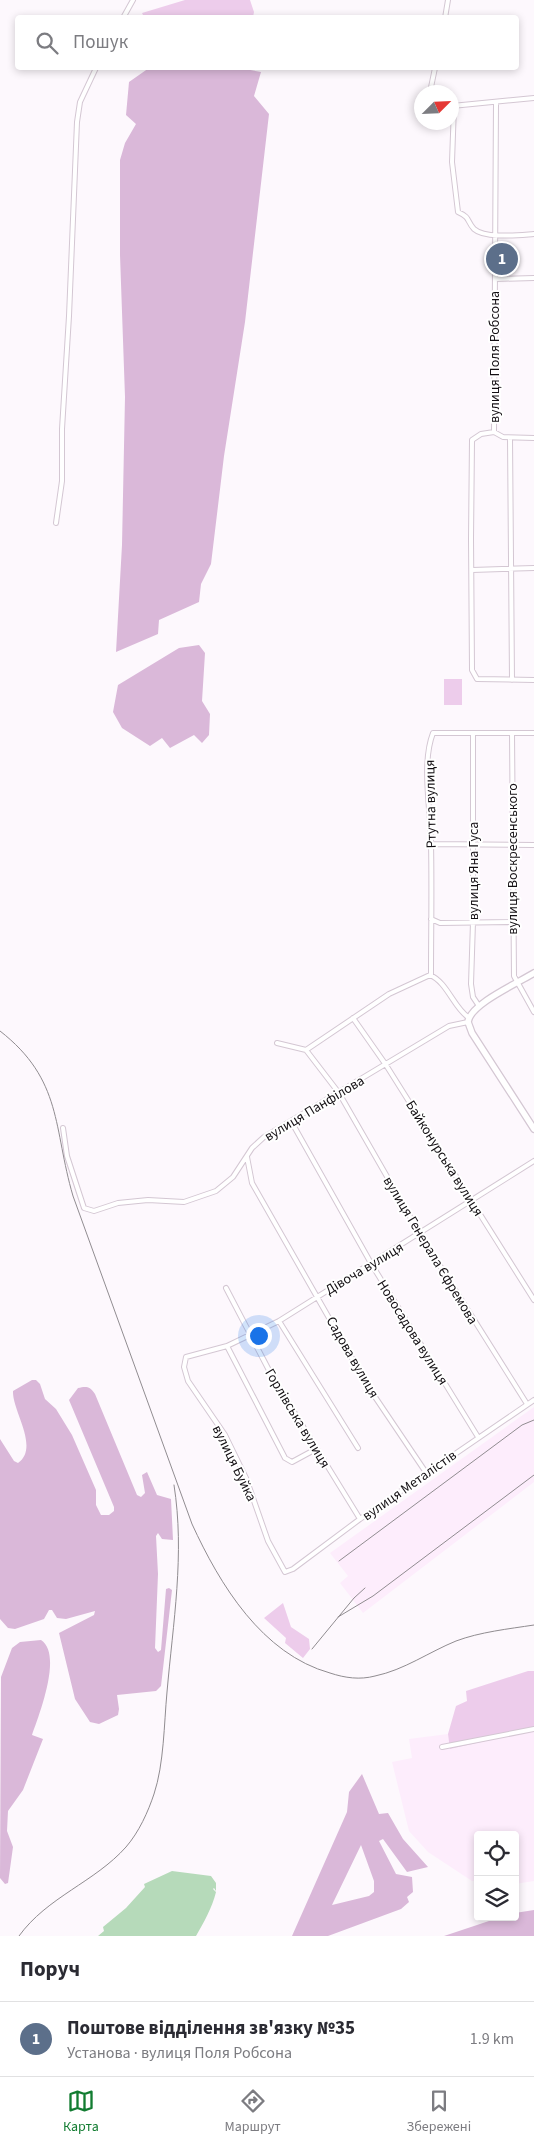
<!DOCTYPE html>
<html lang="uk">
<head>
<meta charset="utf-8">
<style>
	body { margin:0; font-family:"Source Sans 3",sans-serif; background:#f7f7f7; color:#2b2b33 }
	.controls { position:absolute; right:15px; bottom:15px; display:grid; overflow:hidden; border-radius:5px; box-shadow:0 2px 8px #0003 }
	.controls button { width:45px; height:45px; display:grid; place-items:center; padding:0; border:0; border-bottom:1px solid #e1e1e2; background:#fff; color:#2b2b33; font:25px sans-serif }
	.compass { position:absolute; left:414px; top:85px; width:45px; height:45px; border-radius:50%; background:#fff; box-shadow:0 2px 8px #0003; rotate:66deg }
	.you { position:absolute; left:258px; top:1335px; width:18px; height:18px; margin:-12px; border:4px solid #fff; border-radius:50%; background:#1a73e8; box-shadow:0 0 0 8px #1a73e833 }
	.badge { display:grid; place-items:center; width:32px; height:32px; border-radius:50%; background:#127c31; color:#fff; font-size:16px; font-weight:700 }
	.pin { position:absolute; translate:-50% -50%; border:2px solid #fff; box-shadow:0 1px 5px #0006 }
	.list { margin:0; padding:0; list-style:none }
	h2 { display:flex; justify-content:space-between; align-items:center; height:65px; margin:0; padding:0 20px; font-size:21px }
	h2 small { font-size:16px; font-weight:400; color:#7c7c81 }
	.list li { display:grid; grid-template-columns:32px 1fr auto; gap:15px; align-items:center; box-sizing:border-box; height:75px; padding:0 20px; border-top:1px solid #e1e1e2 }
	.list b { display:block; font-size:19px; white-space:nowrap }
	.list p { margin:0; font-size:16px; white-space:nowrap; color:#7c7c81 }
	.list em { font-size:16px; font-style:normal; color:#7c7c81 }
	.icon { flex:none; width:28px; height:28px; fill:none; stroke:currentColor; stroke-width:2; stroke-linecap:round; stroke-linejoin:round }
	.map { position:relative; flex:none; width:534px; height:1936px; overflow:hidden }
	.search { position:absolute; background:#fff; box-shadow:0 2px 8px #0003; left:15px; right:15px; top:15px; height:55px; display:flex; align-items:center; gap:12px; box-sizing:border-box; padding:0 18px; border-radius:5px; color:#7c7c81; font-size:19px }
	.sheet { height:140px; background:#fff }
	nav { display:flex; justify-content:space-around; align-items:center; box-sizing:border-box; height:70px; border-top:1px solid #e1e1e2; background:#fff; font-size:14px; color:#7c7c81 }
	nav a { display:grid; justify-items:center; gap:2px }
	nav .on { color:#127c31 }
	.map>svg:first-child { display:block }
	.built { fill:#fdedfc }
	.green { fill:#edcceb }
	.forest { fill:#dab8d9; fill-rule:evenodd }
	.water { fill:#b6daba }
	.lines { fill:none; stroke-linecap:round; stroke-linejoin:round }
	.minor-casing { stroke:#d4c7d3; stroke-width:6 }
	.secondary-casing { stroke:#d4c7d3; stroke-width:8 }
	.minor { stroke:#fff; stroke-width:4 }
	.secondary { stroke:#fff; stroke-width:5.5 }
	.rail { stroke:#908c90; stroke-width:1 }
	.labels { text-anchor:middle; stroke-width:4; stroke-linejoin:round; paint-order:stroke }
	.street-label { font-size:14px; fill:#130f13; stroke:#fff }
</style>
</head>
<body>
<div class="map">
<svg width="534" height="1936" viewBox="0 0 534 1936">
	<rect width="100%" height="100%" fill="#fdf8fd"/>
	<!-- built -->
	<path class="built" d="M534 1407V1482L363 1613 340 1583 348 1576 330 1553Z
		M534 1730V1881L515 1884V1835H478V1880L472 1881 428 1852 409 1831 392 1762 412 1758 409 1739 448 1734 451 1749Z"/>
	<!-- green -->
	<path class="green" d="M185 0H250L254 12 253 17H144L142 13Z
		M444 679H462V705H444Z
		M283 1603 291 1627 309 1639 310 1649 303 1658 285 1643 286 1638 264 1618Z
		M528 1671H534V1730L450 1749 448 1734 456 1706 467 1701 466 1691Z"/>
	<!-- forest -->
	<path class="forest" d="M149 68H239L261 72 254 96 269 114 245 322 224 456 211 564 201 584 199 602 159 620 158 634 116 652 122 545 125 397 120 255V160L125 143 136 124 126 115 129 82Z
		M199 645 205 653 202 701 210 714 209 735 202 743 194 735 170 748 162 738 150 746 122 728 113 712 118 685 179 648Z
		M32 1380H36L40 1384 45 1399 56 1409 72 1435 96 1490V1505L101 1515H109L114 1511V1507L69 1400 78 1388C86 1386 90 1386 95 1394L137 1495 141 1497 145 1493 142 1475 147 1472 157 1495 171 1499 173 1540 162 1539 158 1533 156 1536 158 1574 155 1648 158 1652 161 1650 166 1589 169 1588 172 1590 161 1686 156 1691 117 1695 119 1709 118 1715 99 1724 90 1722 75 1699 59 1633 94 1615 95 1611 66 1619 57 1618 52 1610H49L44 1619 15 1629 8 1628 0 1619V1439L14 1461 18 1463C40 1447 12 1411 13 1391Z
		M41 1640C63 1654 39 1715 32 1735L43 1739 23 1790 8 1811 7 1831 13 1847 8 1883 5 1884 0 1878 1 1677 12 1648 20 1642Z
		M362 1774 379 1814 388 1813 403 1839 428 1867 407 1872 383 1839 379 1841 396 1874 412 1877 413 1892 407 1897 409 1902 401 1909 328 1936H292L347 1812 349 1792ZM361 1845 374 1881V1892L369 1896 332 1905Z
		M534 1910V1936H444L498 1918 515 1917V1913Z"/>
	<!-- water -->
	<path class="water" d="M172 1871 211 1876 216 1883V1891L214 1888 213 1889 216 1892C212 1908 204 1922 196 1936H98L104 1931 103 1927 126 1908 145 1887 144 1884Z"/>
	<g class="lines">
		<!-- minor casing -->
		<g class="minor-casing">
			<path id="minor" d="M123 18 133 0
				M445 18 448 0
				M430 92 435 68
				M452 106 534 98
				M454 106 452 162 458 212C471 218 466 220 474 229 485 239 519 235 534 234
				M495 279 534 278
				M494 432 496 103
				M510 438 512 680
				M534 438 503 437 494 432 481 434 472 440 471 539 472 670 477 679 534 680
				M56 523 62 481V429L69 316 77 122 80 102 96 68
				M472 570 534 568
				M473 733V922L471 984 473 997 479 1006
				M512 733 514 976 534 1012
				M432 844 534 845
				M431 919 440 923 512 922
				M431 975C431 932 432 888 431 844 431 811 421 764 433 733H534
				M353 1018 386 1065 534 1300
				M277 1043 306 1050
				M306 1050 339 1093 420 1234 527 1404
				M306 1050 389 994 430 975C447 982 454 1008 468 1017
				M291 1121 372 1265 478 1437
				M63 1128 67 1156 84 1208 94 1211 118 1203 148 1200 184 1202 216 1191 233 1177 252 1148 264 1137 449 1026 468 1022
				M247 1157 252 1183 369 1388 427 1474
				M534 1161 279 1321 227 1346 186 1357 184 1367 188 1381 225 1435 246 1478 268 1541 285 1572 293 1569 360 1519 534 1400
				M226 1288 272 1376 360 1519
				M279 1321 358 1448
				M227 1346 285 1458 292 1462 316 1449
				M442 1747 534 1729"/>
		</g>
		<!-- secondary casing -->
		<g class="secondary-casing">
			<path id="secondary" d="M534 973C518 983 470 1004 468 1022L472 1033 534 1129"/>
		</g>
		<!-- minor -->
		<use href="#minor" class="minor"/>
		<!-- secondary -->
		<use href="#secondary" class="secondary"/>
		<!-- rail -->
		<path class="rail" d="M0 1031C63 1080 53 1128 73 1196L192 1524C220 1585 262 1654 330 1673 345 1678 360 1680 375 1676 404 1670 429 1652 456 1641 480 1632 508 1629 534 1625
			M339 1561 522 1425 534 1420
			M338 1617 373 1596 534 1475
			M312 1649 354 1598 365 1588
			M19 1936C47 1897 95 1882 126 1847 139 1832 148 1812 154 1794 164 1764 164 1724 167 1692 173 1623 185 1554 174 1485"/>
	</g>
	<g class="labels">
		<!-- street labels -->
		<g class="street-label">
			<text transform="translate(494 357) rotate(-90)" y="5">вулиця Поля Робсона</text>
			<text transform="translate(430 804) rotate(-91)" y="5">Ртутна вулиця</text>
			<text transform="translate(512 859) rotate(-90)" y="5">вулиця Воскресенського</text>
			<text transform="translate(473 871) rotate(-90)" y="5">вулиця Яна Гуса</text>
			<text transform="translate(314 1108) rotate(-31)" y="5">вулиця Панфілова</text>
			<text transform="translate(445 1158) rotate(58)" y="5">Байконурська вулиця</text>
			<text transform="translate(431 1250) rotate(59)" y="5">вулиця Генерала Єфремова</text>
			<text transform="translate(364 1268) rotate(-31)" y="5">Дівоча вулиця</text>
			<text transform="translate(413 1332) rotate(58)" y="5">Новосадова вулиця</text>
			<text transform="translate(353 1357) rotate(60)" y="5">Садова вулиця</text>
			<text transform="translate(298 1418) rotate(59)" y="5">Горлівська вулиця</text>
			<text transform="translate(235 1463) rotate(64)" y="5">вулиця Буйка</text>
			<text transform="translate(409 1485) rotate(-35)" y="5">вулиця Металістів</text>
		</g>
	</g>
</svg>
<div class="controls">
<button><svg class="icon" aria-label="locate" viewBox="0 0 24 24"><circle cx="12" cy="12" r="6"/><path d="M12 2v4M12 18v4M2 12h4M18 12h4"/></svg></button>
<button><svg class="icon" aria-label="layers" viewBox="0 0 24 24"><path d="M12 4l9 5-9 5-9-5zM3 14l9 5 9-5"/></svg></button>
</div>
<svg class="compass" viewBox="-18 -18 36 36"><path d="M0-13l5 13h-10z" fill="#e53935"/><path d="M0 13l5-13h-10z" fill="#7c7c81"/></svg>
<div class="you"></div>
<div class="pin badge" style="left:502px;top:259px;background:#5c6f8a">1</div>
<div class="search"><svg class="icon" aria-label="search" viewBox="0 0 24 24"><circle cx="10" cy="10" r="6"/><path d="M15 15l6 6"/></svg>Пошук</div>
</div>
<section class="sheet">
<h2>Поруч<small></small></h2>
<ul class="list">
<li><span class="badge" style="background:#5c6f8a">1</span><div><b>Поштове відділення зв'язку №35</b><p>Установа · вулиця Поля Робсона</p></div><em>1.9 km</em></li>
</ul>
</section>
<nav>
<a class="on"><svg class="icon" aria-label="map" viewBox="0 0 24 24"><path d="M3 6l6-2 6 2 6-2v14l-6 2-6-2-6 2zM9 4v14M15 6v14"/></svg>Карта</a>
<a><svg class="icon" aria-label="directions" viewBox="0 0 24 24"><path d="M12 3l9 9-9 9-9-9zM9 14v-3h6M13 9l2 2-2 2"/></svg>Маршрут</a>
<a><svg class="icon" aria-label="saved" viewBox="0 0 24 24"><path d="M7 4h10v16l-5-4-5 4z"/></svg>Збережені</a>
</nav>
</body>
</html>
